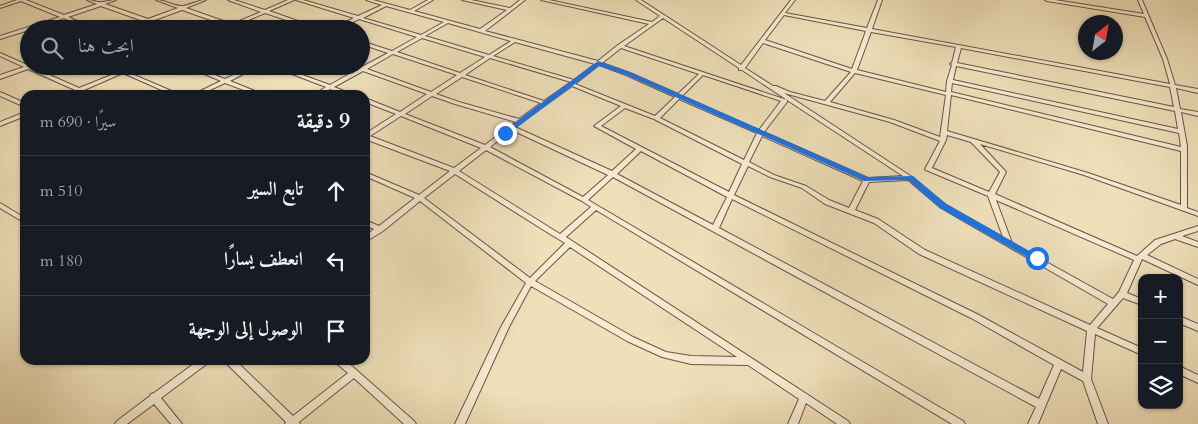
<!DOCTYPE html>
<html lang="ar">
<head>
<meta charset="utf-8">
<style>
	body { margin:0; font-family:Cardo,Amiri,serif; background:#242831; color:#f1f3f6; direction:rtl }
	.controls { position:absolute; right:15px; bottom:15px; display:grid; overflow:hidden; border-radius:10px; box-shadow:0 1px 4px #0004 }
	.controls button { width:45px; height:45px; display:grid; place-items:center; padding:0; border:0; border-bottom:1px solid #363941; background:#171b24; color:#f1f3f6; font:25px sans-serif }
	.compass { position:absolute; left:1078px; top:15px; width:45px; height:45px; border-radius:50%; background:#171b24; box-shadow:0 1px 4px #0004; rotate:31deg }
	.stop { position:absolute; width:15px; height:15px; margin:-11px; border:4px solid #1a73e8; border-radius:50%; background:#fff }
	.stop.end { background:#1a73e8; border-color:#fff; box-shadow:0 1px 5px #0008 }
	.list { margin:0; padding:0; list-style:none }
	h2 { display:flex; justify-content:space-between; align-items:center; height:65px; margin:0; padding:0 20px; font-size:21px }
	h2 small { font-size:16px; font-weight:400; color:#9ea1a6 }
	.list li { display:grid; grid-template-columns:32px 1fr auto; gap:15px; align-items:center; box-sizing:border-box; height:70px; padding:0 20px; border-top:1px solid #363941 }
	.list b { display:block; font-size:19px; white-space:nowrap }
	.list em { font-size:16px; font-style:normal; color:#9ea1a6 }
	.icon { flex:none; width:28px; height:28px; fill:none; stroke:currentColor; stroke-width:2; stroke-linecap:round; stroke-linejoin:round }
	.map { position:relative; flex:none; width:1198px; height:424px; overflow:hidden; direction:ltr }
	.search { position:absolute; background:#171b24; box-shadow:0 1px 4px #0004; left:20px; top:20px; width:350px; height:55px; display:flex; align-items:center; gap:12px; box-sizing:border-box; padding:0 18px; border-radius:28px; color:#9ea1a6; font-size:19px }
	.panel { position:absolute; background:#171b24; box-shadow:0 1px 4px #0004; left:20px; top:90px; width:350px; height:275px; border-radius:15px; direction:rtl }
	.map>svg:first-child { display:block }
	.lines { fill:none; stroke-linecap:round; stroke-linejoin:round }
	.minor-casing { stroke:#6a5440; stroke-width:2 }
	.minor { fill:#f5ebd2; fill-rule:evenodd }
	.route { fill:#1a73e8 }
</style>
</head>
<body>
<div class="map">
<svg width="1198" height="424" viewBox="0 0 1198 424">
	<rect width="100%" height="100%" fill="#efe0ba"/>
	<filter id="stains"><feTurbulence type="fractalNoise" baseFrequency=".004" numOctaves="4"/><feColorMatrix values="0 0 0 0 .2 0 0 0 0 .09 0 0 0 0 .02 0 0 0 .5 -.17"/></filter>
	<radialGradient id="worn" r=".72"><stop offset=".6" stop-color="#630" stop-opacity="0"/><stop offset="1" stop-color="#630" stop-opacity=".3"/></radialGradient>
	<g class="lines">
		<!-- minor casing -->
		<g class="minor-casing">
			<path id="minor" d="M17 0H26L64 15 97 4 87 0C92 0 95 2 99 2 104 3 111 0 116 0L105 4 148 19 178 8 156 0C165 0 176 7 183 6 191 5 198 0 206 0L186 8 232 24 261 12 228 0H234L265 10 288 0H294L269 11 321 29H314L265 13 237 25 245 29H238L233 27 228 29H222L228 26 182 10 152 21 172 29H165L148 23 131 29H124L143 21 101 6 68 17 96 29H89L64 18 32 29H29V30L0 39V36L60 17 21 1 0 8V6Z
				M296 0H303L358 16 382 5 366 0H373L410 10 428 0H433L414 11 480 29 507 10 462 0H471L510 8 520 0H525L485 31 598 61 618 45 649 24 541 0H549L652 22 660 16 636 0H641L741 65 791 0H795L785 13 867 28 878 0H882L872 29 1170 84 1163 59 1145 17 1047 1 1045 0H1055L1144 14 1138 0H1142L1167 59 1175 85 1198 89V93L1176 88 1180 109 1198 112V116L1181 112 1187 146V208L1198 212V216L1084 175 980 144 1006 172 995 194 1137 256 1155 240 1198 226V231L1182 236 1198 242V247L1175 239 1161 244 1147 255 1198 279V285L1142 259 1127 293 1142 299V305L1123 298 1097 328 1142 348V355L1095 334 1091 379 1108 424H1098L1083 381 1061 369 1038 424H1028L1036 407 613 177 588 200 963 421 965 424H952L596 210 566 237 848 421 850 424H837L806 403 798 424H788L799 399 748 365 691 364 662 357 627 341 531 286 509 327 465 424H455L501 327 526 283 420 201 383 231 365 242V236L374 229 365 225V220L379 226 415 198 365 176V172L419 195 450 171 365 139V134L396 114 365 102V98L400 112 427 94 363 71 334 87 354 95H346L330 89 320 95H313L326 87 271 66H278L330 85 358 69 352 66 362 67 388 53 361 44V41L392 51 417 37 359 19 339 29H333L354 18ZM386 6 444 22 421 35 363 18ZM784 15 866 31 852 69 765 40ZM663 18 739 68V70H742L787 100 624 46ZM448 23 511 41 489 55 425 36ZM871 32 956 47 952 63 950 64 952 65 947 81 946 92 857 70ZM422 38 485 57 460 73 397 52ZM515 42 595 64 574 80 493 56ZM763 43 851 72 825 101 790 92 776 86H773L745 68ZM621 48 699 74 678 94 630 73 602 63ZM961 48 1170 87 1174 107 957 63ZM393 54 457 75 431 92 367 69ZM490 58 571 82 544 101 465 75ZM599 65 626 75 675 97 655 116 575 84ZM956 66 1175 111 1178 129 953 80ZM855 73 946 95 940 137 894 120 830 102ZM703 75 781 101 759 130 682 96ZM462 77 541 103 519 119 459 102 436 94ZM952 83 1179 133 1181 147 951 92ZM572 86 621 106 594 126 636 149 612 171 515 127ZM784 93 890 122 940 141 925 169 926 170 988 196 1003 237 945 204 912 177ZM951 95 1181 151V205L1088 173 947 131ZM432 96 455 104 516 122 485 145 405 114ZM679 99 757 133 744 160 660 118ZM787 100 903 176 868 178 764 132 787 102ZM625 108 654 119 742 164 729 192 601 126ZM401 116 481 148 454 168 370 136ZM512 130 608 175 583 197 490 147ZM947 135 971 142 1000 172 989 192 932 168 946 140ZM762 136 863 181 849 208 829 200 806 186 774 175 749 162ZM486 150 582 201 591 207 560 234 459 171ZM641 151 727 197 713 225 617 174ZM748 166 770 177 802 188 825 204 874 223 919 254 1087 331 1083 372 977 314 734 195ZM455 174 550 234 565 243 530 278 424 198ZM908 180 941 208 1108 304 1090 325 925 250 878 219 855 210 869 182ZM732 199 971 318 1054 365 1039 399 719 228ZM996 200 1134 260 1119 292 1113 299 1012 243ZM570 247 737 357 691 356 666 352 633 337 535 281Z
				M0 53 79 88 119 72 108 66H115L123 70 131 66H138L127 72 181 95H173L123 73 84 90 93 95H86L79 92 73 95H65L75 90 28 69 0 79V75L24 67 0 56Z
				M185 66H192L225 79 252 66H259L230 81 265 95H257L225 83 199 95H192L221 81Z
				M0 92 25 103V107L0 96Z
				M25 112V116L0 126V122Z
				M0 203 25 218V223L0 208Z
				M1179 316 1198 324V331L1179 323Z
				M199 360H209L208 363 161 398 182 424H171L154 404 127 424H115L117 421 150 396 151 394 154 393Z
				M225 360H235L293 416 348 373 336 363 335 360H345L414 421 416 424H404L354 378 299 422 300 424H285L286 422 226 363Z
				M1179 366 1198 375V383L1179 374Z"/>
		</g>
		<!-- minor -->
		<use href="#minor" class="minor"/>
	</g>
	<!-- route -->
	<path class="route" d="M598 61 630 72 868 177 913 176 946 204 1042 258 1040 261H1034L940 208 908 180 864 181 626 75 599 66 507 135H502V132Z"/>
	<rect width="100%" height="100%" filter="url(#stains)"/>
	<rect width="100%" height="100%" fill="url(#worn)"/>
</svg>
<div class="controls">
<button>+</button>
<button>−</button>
<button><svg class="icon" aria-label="layers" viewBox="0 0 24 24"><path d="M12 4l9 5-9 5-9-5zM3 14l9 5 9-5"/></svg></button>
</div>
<svg class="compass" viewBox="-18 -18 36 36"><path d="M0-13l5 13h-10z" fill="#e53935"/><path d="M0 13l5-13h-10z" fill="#9ea1a6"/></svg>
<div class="stop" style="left:1037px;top:258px"></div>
<div class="stop end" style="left:505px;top:133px"></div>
<div class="search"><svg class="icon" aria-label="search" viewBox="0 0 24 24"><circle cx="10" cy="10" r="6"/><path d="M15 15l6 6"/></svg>ابحث هنا</div>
<section class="panel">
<h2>9 دقيقة<small>سيرًا · 690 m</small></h2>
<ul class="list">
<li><svg class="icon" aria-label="ahead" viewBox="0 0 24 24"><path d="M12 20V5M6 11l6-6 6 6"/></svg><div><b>تابع السير</b></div><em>510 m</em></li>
<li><svg class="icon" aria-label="left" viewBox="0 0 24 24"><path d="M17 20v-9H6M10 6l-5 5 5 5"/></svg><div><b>انعطف يسارًا</b></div><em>180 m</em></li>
<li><svg class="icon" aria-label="arrive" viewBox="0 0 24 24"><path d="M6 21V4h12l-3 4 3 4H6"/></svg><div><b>الوصول إلى الوجهة</b></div></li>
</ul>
</section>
</div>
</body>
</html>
